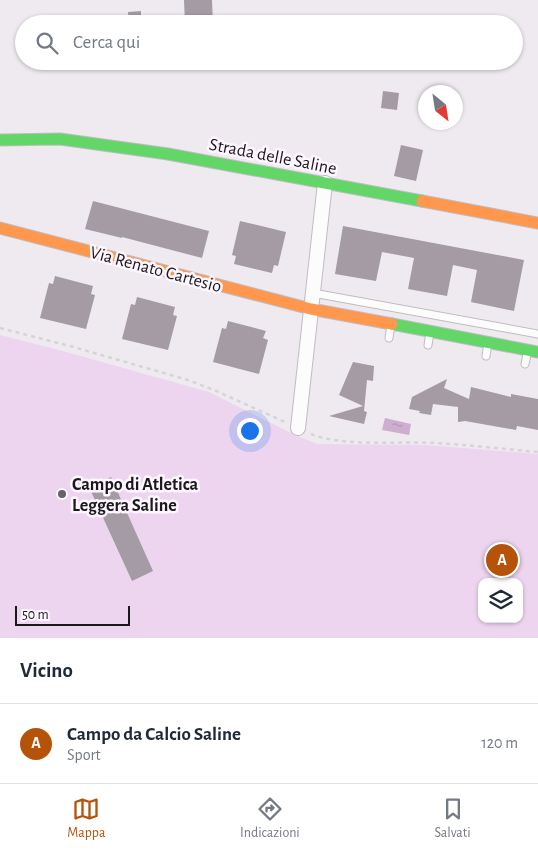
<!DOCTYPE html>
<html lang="it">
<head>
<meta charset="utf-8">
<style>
	body { margin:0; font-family:"Alegreya Sans",sans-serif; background:#f6f6f7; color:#1f2937 }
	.controls { position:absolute; right:15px; bottom:15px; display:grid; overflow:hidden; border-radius:10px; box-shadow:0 1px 4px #0004 }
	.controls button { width:45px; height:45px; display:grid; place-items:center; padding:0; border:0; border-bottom:1px solid #e0e1e3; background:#fff; color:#1f2937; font:25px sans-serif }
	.compass { position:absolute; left:418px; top:85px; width:45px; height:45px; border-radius:50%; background:#fff; box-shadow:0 1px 4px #0004; rotate:150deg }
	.scale { position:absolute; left:15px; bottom:12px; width:115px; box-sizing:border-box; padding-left:5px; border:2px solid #1c191d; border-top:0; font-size:14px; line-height:18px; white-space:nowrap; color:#1c191d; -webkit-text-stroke:4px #fdf6fe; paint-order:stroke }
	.you { position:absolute; left:249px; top:430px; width:18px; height:18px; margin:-12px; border:4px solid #fff; border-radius:50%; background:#1a73e8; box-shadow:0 0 0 8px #1a73e833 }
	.badge { display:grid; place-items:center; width:32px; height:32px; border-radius:50%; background:#b45309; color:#fff; font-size:16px; font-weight:700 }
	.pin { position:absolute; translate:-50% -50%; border:2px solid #fff; box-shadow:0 1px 5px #0006 }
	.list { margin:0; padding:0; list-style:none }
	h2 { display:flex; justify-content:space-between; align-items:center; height:65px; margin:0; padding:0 20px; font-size:21px }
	h2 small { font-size:16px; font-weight:400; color:#747a83 }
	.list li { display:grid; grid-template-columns:32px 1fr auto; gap:15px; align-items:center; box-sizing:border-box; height:80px; padding:0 20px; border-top:1px solid #e0e1e3 }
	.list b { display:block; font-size:19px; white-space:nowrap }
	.list p { margin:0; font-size:16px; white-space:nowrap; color:#747a83 }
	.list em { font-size:16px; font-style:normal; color:#747a83 }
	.icon { flex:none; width:28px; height:28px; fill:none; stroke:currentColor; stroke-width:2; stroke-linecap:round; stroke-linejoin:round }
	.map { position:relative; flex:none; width:538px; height:638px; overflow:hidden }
	.search { position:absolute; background:#fff; box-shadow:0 1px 4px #0004; left:15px; right:15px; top:15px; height:55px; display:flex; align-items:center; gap:12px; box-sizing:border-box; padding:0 18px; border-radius:28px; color:#747a83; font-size:19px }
	.sheet { height:145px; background:#fff }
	nav { display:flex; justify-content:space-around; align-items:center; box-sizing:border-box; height:70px; border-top:1px solid #e0e1e3; background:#fff; font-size:14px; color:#747a83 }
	nav a { display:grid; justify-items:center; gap:2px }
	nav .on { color:#b45309 }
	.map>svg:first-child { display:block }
	.pitch { fill:#edd5f0; fill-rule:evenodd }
	.water { fill:url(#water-ripples) }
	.building { fill:#a49ba5 }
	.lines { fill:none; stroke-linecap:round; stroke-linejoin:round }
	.lane-casing { stroke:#c0bcc1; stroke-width:9 }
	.street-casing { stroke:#c0bcc1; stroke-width:16 }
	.fast-casing { stroke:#c0bcc1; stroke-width:13 }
	.slow-casing { stroke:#c0bcc1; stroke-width:13 }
	.path { stroke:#d6d4d6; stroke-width:2.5; stroke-dasharray:4 4; stroke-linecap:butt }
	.lane { stroke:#fdfcfd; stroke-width:7 }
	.street { stroke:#fdfcfd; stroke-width:14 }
	.fast { stroke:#63d668; stroke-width:11 }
	.slow { stroke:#ff974d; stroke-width:11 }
	.poi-dot { fill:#666267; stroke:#fdf6fe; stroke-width:2 }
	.labels { text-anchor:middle; stroke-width:5; stroke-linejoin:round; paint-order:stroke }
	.street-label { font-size:18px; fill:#1c191d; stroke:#fdf6fe }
	.poi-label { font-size:18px; font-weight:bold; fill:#1c191d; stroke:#fdf6fe; text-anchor:start }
</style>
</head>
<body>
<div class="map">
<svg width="538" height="638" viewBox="0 0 538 638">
	<defs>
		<pattern id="water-ripples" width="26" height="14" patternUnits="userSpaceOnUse" patternTransform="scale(1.25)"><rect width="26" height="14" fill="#ccaecf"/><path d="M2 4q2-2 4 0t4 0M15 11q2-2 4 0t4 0" fill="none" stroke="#af95b1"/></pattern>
	</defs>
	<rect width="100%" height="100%" fill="#efeaf0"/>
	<!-- pitch -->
	<path class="pitch" d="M0 335 63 351 209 392 289 432 317 444 426 445 538 454V638H0ZM482 582H519V619H482Z"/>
	<!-- water -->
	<path class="water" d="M385 418 411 424 409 435 382 430Z"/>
	<!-- building -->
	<path class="building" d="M184 0H212L213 24H185Z
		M141 11V24H129L128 12Z
		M383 91 399 93 397 110 381 108Z
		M401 145 423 150 416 181 394 176Z
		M93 201 209 231 202 258 122 237V238L85 229Z
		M240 221 286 232 278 266 274 265 272 273 234 264 236 256 232 255Z
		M343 226 524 260 514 311 471 302 477 270 453 265 447 296 408 289 414 258 382 252 376 281 335 274Z
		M55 276 93 286 91 294 95 295 86 329 40 318 49 283 53 284Z
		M137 297 175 307 173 315 177 316 168 350 122 339 131 304 135 305Z
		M228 321 266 331 263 338 268 340 259 374 213 362 222 328 226 329Z
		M353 362 374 366 373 381 367 380 364 411 367 412 364 424 329 416 363 406 339 395Z
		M447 379 444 388 469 399 471 387 511 397V394L538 399V430L517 426 516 430 465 421 458 422V407L433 404 431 415 419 413 420 411 409 409 412 397Z
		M111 477 153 571 132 581 89 487Z"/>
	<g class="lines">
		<!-- lane casing -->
		<g class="lane-casing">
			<path id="lane" d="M313 293 538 334
				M389 338 391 325
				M428 345 430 332
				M486 356 488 343
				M525 364 528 350"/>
		</g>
		<!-- street casing -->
		<g class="street-casing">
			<path id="street" d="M298 428 325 183"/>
		</g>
		<!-- fast casing -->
		<g class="fast-casing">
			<path id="fast" d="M0 140 60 139 168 154 422 201
				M392 324 538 352"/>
		</g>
		<!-- slow casing -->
		<g class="slow-casing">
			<path id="slow" d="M422 201 538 223
				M0 228 311 309 392 324"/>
		</g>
		<!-- path -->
		<path class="path" d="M0 328 70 346 188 380 214 390 285 422
			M311 434C342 447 400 441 435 443 470 445 504 449 538 452"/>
		<!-- lane -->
		<use href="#lane" class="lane"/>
		<!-- street -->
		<use href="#street" class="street"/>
		<!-- fast -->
		<use href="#fast" class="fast"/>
		<!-- slow -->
		<use href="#slow" class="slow"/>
	</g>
	<!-- markers -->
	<circle class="poi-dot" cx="62" cy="494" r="5"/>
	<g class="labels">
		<!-- street labels -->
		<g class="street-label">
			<text transform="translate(273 156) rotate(11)" y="6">Strada delle Saline</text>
			<text transform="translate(156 269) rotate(15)" y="6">Via Renato Cartesio</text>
		</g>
		<!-- poi labels -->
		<g class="poi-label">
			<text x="72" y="490">Campo di Atletica<tspan x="72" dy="21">Leggera Saline</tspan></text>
		</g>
	</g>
</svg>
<div class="controls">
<button><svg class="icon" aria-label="layers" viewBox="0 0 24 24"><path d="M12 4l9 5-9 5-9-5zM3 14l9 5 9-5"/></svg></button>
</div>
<svg class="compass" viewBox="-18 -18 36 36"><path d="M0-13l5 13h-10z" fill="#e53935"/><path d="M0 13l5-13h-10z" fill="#747a83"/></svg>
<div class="scale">50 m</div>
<div class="you"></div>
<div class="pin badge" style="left:502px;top:560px">A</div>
<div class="search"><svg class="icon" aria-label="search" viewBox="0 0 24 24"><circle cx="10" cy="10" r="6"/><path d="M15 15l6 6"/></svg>Cerca qui</div>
</div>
<section class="sheet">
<h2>Vicino<small></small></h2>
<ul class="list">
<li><span class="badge">A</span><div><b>Campo da Calcio Saline</b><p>Sport</p></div><em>120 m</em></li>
</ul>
</section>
<nav>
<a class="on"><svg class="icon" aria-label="map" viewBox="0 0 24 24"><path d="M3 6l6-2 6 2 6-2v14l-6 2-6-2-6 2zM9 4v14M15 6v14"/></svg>Mappa</a>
<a><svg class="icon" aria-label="directions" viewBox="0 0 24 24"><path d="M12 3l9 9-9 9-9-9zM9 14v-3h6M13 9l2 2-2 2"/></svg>Indicazioni</a>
<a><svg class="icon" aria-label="saved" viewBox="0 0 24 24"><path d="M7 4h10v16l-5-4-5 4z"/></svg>Salvati</a>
</nav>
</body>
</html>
